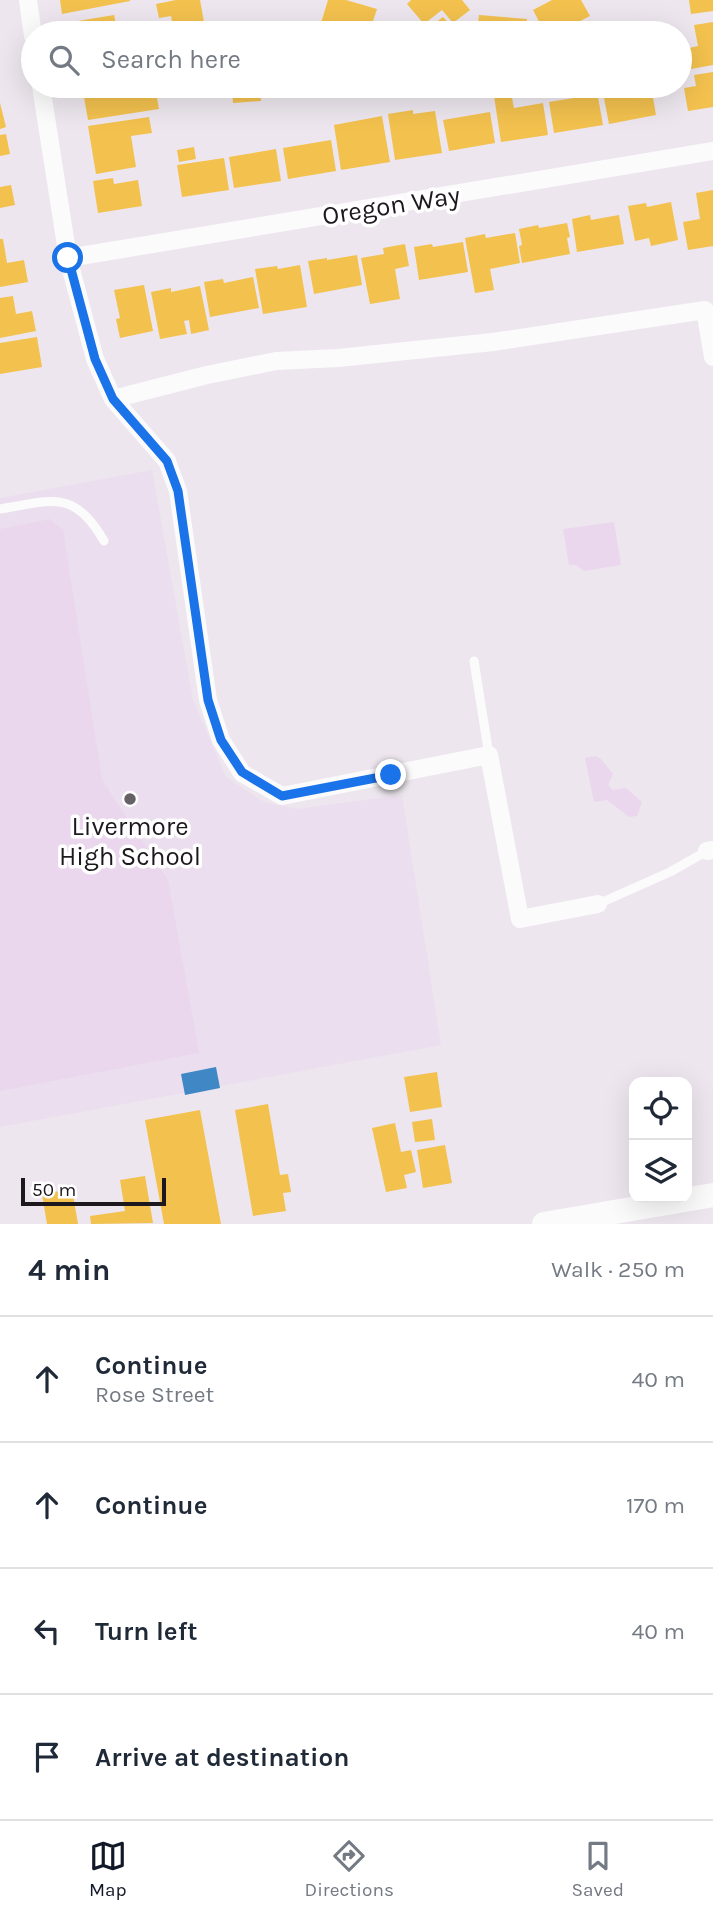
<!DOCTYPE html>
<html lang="en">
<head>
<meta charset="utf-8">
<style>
	body { margin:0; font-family:Karla,sans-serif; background:#f6f6f7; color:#1f2937 }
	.controls { position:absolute; right:21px; bottom:21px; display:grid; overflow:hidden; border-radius:14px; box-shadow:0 7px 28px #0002 }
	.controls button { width:63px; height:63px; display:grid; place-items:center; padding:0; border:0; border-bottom:2px solid #e0e1e3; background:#fff; color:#1f2937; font:35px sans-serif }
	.scale { position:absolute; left:21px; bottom:18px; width:145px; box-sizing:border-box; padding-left:7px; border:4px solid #1d181e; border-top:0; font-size:19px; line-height:24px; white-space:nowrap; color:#1d181e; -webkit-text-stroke:5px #fff; paint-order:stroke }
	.stop { position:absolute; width:21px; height:21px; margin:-16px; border:5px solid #1a73e8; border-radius:50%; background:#fff }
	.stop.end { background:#1a73e8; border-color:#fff; box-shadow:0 2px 7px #0008 }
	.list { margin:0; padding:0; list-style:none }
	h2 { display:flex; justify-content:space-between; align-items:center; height:91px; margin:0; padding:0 28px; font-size:30px }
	h2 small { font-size:23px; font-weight:400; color:#747a83 }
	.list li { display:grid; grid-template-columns:46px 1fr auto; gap:21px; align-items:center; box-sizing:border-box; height:126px; padding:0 28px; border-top:2px solid #e0e1e3 }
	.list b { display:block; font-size:26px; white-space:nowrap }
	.list p { margin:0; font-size:23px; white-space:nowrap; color:#747a83 }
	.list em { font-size:23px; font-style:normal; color:#747a83 }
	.icon { flex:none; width:38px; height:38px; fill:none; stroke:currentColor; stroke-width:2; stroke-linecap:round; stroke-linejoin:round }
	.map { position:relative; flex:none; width:713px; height:1224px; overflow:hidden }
	.search { position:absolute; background:#fff; box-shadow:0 7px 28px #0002; left:21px; right:21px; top:21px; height:77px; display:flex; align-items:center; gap:18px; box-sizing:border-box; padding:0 24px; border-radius:38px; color:#747a83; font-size:26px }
	.sheet { height:595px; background:#fff }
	nav { display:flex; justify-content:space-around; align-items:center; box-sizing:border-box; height:98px; border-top:2px solid #e0e1e3; background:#fff; font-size:19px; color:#747a83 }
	nav a { display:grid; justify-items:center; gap:4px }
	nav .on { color:#111827 }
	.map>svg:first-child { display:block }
	.built { fill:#ebdeee }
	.green { fill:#ead7ed }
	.homes { fill:#f2c14e }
	.schools { fill:#3f88c5 }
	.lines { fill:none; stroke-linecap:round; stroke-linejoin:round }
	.lane { stroke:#fcfbfc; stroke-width:9 }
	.street { stroke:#fcfbfc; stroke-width:18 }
	.secondary { stroke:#fcfbfc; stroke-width:24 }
	.route { stroke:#1a73e8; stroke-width:9 }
	.poi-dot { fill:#666067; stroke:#fff; stroke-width:2.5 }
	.labels { text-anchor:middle; stroke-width:7; stroke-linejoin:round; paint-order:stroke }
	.street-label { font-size:26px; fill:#1d181e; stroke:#fff }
	.poi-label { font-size:26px; fill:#1d181e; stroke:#fff }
</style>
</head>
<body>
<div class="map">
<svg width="713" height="1224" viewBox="0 0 713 1224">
	<rect width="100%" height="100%" fill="#ede6ee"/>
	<!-- built -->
	<path class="built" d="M152 470 193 700 226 777 264 802 297 809 402 795 441 1045 0 1127V498Z"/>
	<!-- green -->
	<path class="green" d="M50 519 63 530 102 780 168 880 199 1053 0 1091V529Z
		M614 522 621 565 584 571 576 565H569L563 529Z
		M596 756 601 759 613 774 608 785 613 790 626 788 642 802 637 816 629 817 607 800 594 802 585 758Z"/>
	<!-- homes -->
	<path class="homes" d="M60 0H130V1L62 14Z
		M176 0H200L206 33H174L171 16 159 18 156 4Z
		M328 0H346L377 9 369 33 352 31 351 33H318Z
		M411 0H462L470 10 453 23 442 10 424 24 407 4Z
		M552 0H581L590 16 557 33H545L533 10Z
		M689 0H713V11L691 14Z
		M114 15 118 33H74L72 22Z
		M479 15 527 19 525 33H477Z
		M443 17 457 33H422Z
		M713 22V65L680 71V50L698 46 694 25Z
		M713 72V107L688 111 684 88 696 86 694 75Z
		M82 86H115L117 98 156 92 159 109 88 120Z
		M232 86H260L261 101 233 103Z
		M578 86H596L603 125 554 133 549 102 580 97Z
		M611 86H629L630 89 651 86 656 115 609 124 603 93 612 91Z
		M511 93 514 108 543 103 548 135 501 142 494 96Z
		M0 103 6 127 0 129Z
		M413 110V114L435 111 442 153 395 160 388 114Z
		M490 112 495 143 449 151 443 120Z
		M382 116 390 162 341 170 334 125Z
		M149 117 152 133 131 136 136 167 96 174 88 126Z
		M6 134 10 154 0 156V135Z
		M331 140 336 171 288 179 283 148Z
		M194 147 196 159 179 162 177 150Z
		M276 149 281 181 234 188 229 157Z
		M224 158 229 190 182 197 177 165Z
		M113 178 114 184 138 180 142 206 98 213 93 181Z
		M11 185 15 205 0 208V187Z
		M713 190V246L688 250 683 222 700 219 696 193Z
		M671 202 678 240 651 246 649 238 635 241 628 206 646 203 647 207Z
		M590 215 591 220 619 215 624 244 577 252 572 219Z
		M567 223 570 237 567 238 570 254 522 263 519 246 522 245 519 229 538 225 539 228Z
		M515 233 520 263 490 269 494 290 475 293 465 238 485 234 486 238Z
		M0 239H3L7 263 24 260 28 282 0 287Z
		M463 242 468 272 419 280 414 247 432 244 433 247Z
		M405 244 409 266 395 269 400 299 370 304 361 258 384 254 383 248Z
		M357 255 362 285 314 294 308 261 327 258V260Z
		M300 265 307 307 263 314 255 269 277 266 278 269Z
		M253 277 259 308 210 317 204 282 223 279 224 283Z
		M144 285 153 331 120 338 116 319 120 318 114 290Z
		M200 286 209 330 191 334 189 320 184 321 187 334 160 339 151 292 171 288V292Z
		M13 296 16 314 32 311 36 331 0 338V298Z
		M37 337 42 367 0 374V343Z
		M437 1072 442 1107 410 1112 404 1077Z
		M268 1104 280 1175 288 1174 291 1192 283 1193 286 1211 253 1216 235 1110Z
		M200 1110 221 1224H164L145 1120Z
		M432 1119 435 1140 415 1142 412 1122Z
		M395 1123 401 1152 411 1150 416 1172 404 1175 407 1188 386 1192 372 1128Z
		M445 1145 452 1183 423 1188 417 1150Z
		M145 1176 153 1223 91 1224 90 1216 125 1211 120 1180Z
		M72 1189 78 1224H47L42 1194Z"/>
	<!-- schools -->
	<path class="schools" d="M216 1067 220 1088 185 1095 181 1074Z"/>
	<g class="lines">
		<!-- lane -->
		<path class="lane" d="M0 509C51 501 74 488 104 541
			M474 661 489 755
			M598 904 670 872 707 851"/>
		<!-- street -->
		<path class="street" d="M28 0 33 36
			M41 86 68 258 95 359 113 399 207 375 276 361 338 358 493 342 705 310 713 357
			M68 258 713 151
			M113 399 167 461 178 491 208 700 221 740 242 773 282 796 489 755 520 919 598 904
			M707 851 713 850"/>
		<!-- secondary -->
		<path class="secondary" d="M544 1224 713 1195"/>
	</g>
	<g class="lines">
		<!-- route -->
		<path class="route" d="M68 258 95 359 113 399 167 461 178 491 208 700 221 740 242 772 282 796 391 775"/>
	</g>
	<!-- markers -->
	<circle class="poi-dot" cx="130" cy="799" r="7"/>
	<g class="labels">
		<!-- street labels -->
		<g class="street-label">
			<text transform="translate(391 205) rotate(-9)" y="9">Oregon Way</text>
		</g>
		<!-- poi labels -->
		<g class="poi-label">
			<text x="130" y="835">Livermore<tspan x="130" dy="30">High School</tspan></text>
		</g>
	</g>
</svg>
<div class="controls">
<button><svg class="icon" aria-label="locate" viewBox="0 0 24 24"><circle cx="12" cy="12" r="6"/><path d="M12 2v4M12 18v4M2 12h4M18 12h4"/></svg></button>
<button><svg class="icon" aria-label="layers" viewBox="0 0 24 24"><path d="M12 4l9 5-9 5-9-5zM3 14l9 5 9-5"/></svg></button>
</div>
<div class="scale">50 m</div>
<div class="stop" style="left:68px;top:258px"></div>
<div class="stop end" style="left:391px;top:775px"></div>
<div class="search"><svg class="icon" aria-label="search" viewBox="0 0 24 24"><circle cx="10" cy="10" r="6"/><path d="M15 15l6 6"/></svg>Search here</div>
</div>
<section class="sheet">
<h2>4 min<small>Walk · 250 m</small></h2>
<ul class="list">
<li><svg class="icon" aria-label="ahead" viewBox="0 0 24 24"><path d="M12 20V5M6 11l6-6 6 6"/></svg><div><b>Continue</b><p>Rose Street</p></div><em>40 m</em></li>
<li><svg class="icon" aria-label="ahead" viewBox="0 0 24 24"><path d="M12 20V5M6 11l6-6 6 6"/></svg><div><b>Continue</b></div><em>170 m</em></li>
<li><svg class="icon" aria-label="left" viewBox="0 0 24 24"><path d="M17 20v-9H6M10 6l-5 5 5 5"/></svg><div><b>Turn left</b></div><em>40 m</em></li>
<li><svg class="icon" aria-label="arrive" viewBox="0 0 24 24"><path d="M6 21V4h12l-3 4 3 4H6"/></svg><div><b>Arrive at destination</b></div></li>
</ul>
</section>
<nav>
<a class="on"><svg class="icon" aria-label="map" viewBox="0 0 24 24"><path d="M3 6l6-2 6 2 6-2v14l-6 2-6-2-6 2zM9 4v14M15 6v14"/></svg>Map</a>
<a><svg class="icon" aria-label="directions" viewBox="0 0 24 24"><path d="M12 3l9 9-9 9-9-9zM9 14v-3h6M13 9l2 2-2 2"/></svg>Directions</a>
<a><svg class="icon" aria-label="saved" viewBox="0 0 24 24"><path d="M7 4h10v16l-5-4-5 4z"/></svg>Saved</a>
</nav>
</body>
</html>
